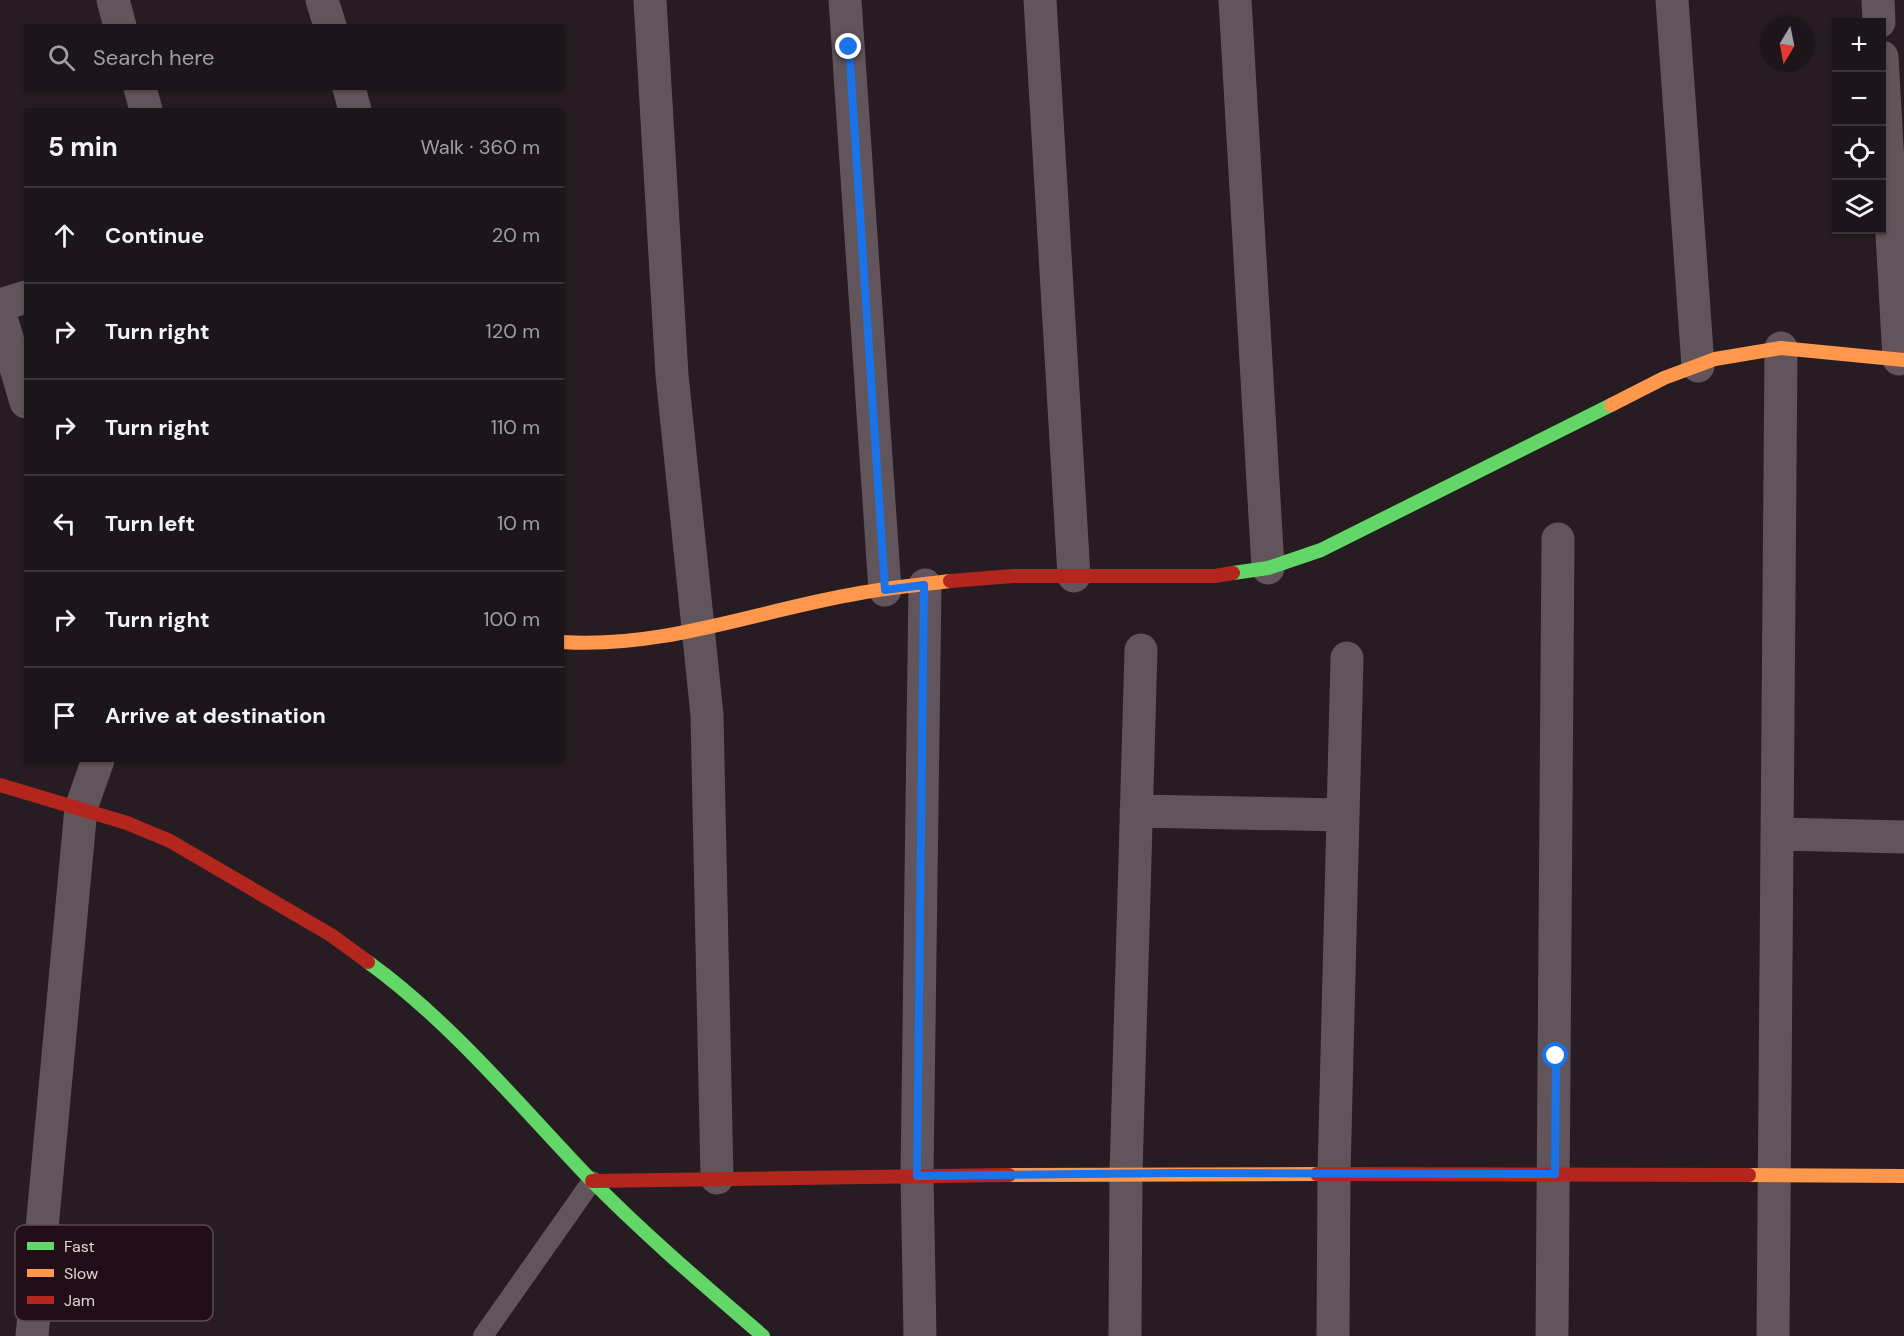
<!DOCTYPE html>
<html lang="en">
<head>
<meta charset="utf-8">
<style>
	body { margin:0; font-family:"DM Sans",sans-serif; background:#251e22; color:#f1f3f6 }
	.controls { position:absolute; right:18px; top:18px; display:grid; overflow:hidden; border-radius:0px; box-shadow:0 2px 4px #0004 }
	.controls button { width:54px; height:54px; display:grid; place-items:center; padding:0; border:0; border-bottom:2px solid #3a3438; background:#1c1519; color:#f1f3f6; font:30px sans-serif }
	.compass { position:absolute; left:1760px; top:18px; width:54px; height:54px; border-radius:50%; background:#1c1519; box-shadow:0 2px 4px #0004; rotate:190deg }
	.stop { position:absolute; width:18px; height:18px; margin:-14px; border:4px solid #1a73e8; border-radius:50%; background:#fff }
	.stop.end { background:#1a73e8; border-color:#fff; box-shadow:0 2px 6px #0008 }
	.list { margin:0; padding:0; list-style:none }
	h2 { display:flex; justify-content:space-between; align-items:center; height:78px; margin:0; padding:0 24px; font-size:26px }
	h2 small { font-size:20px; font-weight:400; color:#a09fa2 }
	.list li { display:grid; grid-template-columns:39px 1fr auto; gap:18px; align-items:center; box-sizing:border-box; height:96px; padding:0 24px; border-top:2px solid #3a3438 }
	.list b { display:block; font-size:22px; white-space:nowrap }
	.list em { font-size:20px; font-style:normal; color:#a09fa2 }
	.icon { flex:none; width:33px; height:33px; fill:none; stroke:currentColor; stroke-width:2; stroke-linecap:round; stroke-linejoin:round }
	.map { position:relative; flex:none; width:1904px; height:1336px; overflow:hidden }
	.search { position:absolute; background:#1c1519; box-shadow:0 2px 4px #0004; left:24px; top:24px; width:540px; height:66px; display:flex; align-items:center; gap:15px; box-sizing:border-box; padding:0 21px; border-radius:0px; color:#a09fa2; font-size:22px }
	.panel { position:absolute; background:#1c1519; box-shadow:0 2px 4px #0004; left:24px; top:108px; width:540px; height:654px; border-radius:0px }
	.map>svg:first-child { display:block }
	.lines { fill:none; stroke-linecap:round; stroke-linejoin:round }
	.lane { stroke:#61545a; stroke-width:20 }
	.street { stroke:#61545a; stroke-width:33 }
	.fast { stroke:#63d668; stroke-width:14 }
	.slow { stroke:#ff974d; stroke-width:14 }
	.jam { stroke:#b3261e; stroke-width:14 }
	.route { stroke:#1a73e8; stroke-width:8 }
	.key { fill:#210e17; stroke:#5b4951; stroke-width:1.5 }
	.key-label { font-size:16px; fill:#e2d4d9 }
</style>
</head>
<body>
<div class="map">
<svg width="1904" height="1336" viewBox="0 0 1904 1336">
	<rect width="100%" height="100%" fill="#261c21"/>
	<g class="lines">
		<!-- lane -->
		<path class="lane" d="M483 1336 592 1181"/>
		<!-- street -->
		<path class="street" d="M113 0 120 26
			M322 0 330 26
			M650 0 672 375 707 715 717 1178
			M845 0 885 590
			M1040 0 1074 576
			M1235 0 1268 568
			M1672 0 1698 366
			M1878 0 1879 22
			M1882 57 1899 359
			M140 88 146 110
			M349 88 355 110
			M0 305 26 297
			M0 314 26 402
			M1136 811 1343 815
			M1779 834 1904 837
			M32 1336 81 808 98 760
			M920 1336 917 1175 925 585
			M1125 1336 1126 1173 1141 650
			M1333 1336 1334 1173 1347 658
			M1552 1336 1558 539
			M1773 1336 1781 348"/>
		<!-- fast -->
		<path class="fast" d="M1233 573 1268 568 1321 550 1611 405
			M368 962C452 1023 519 1105 590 1179 645 1235 704 1285 763 1336"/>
		<!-- slow -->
		<path class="slow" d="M1611 405 1664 378 1715 359 1781 348 1904 360
			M562 642C663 649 756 611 855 594 886 588 918 585 950 581
			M1009 1175 1317 1174
			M1749 1175 1904 1176"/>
		<!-- jam -->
		<path class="jam" d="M950 581 1013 576H1215L1233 573
			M0 785 127 823 170 841 331 935 368 962
			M1317 1174 1749 1175
			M592 1181 1009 1175"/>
	</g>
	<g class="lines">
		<!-- route -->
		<path class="route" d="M849 47 885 590 924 585 917 1176 1176 1173 1555 1174 1556 1056"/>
	</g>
	<!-- legend -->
	<rect x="15" y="1225" width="198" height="96" rx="9" class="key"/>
	<rect x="27" y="1242" width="27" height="8" fill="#63d668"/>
	<rect x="27" y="1269" width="27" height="8" fill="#ff974d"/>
	<rect x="27" y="1296" width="27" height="8" fill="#b3261e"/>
	<g class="key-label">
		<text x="64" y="1252">Fast</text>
		<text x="64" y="1279">Slow</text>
		<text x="64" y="1306">Jam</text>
	</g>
</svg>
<div class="controls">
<button>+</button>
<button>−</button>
<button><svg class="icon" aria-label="locate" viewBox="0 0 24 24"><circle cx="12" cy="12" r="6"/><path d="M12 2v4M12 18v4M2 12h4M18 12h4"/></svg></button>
<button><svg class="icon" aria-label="layers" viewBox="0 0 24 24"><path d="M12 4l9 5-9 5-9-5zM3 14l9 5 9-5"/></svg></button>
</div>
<svg class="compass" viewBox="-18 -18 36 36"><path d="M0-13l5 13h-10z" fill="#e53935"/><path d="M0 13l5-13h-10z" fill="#a09fa2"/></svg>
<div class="stop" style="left:1556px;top:1056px"></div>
<div class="stop end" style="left:849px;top:47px"></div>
<div class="search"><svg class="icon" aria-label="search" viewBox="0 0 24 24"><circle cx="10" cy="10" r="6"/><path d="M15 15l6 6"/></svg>Search here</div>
<section class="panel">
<h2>5 min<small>Walk · 360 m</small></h2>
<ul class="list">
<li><svg class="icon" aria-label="ahead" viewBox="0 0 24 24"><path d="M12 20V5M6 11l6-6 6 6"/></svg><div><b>Continue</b></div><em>20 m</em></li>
<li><svg class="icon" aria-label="right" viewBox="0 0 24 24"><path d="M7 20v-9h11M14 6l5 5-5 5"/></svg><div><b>Turn right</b></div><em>120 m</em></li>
<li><svg class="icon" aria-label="right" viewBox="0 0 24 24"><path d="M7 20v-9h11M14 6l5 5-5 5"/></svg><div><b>Turn right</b></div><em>110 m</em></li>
<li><svg class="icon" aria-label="left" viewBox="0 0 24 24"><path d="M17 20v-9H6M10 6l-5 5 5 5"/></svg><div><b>Turn left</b></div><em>10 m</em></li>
<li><svg class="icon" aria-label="right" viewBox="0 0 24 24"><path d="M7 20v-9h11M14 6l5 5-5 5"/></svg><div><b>Turn right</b></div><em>100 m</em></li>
<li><svg class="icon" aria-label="arrive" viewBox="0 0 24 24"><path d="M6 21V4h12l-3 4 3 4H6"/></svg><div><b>Arrive at destination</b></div></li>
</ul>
</section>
</div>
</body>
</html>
